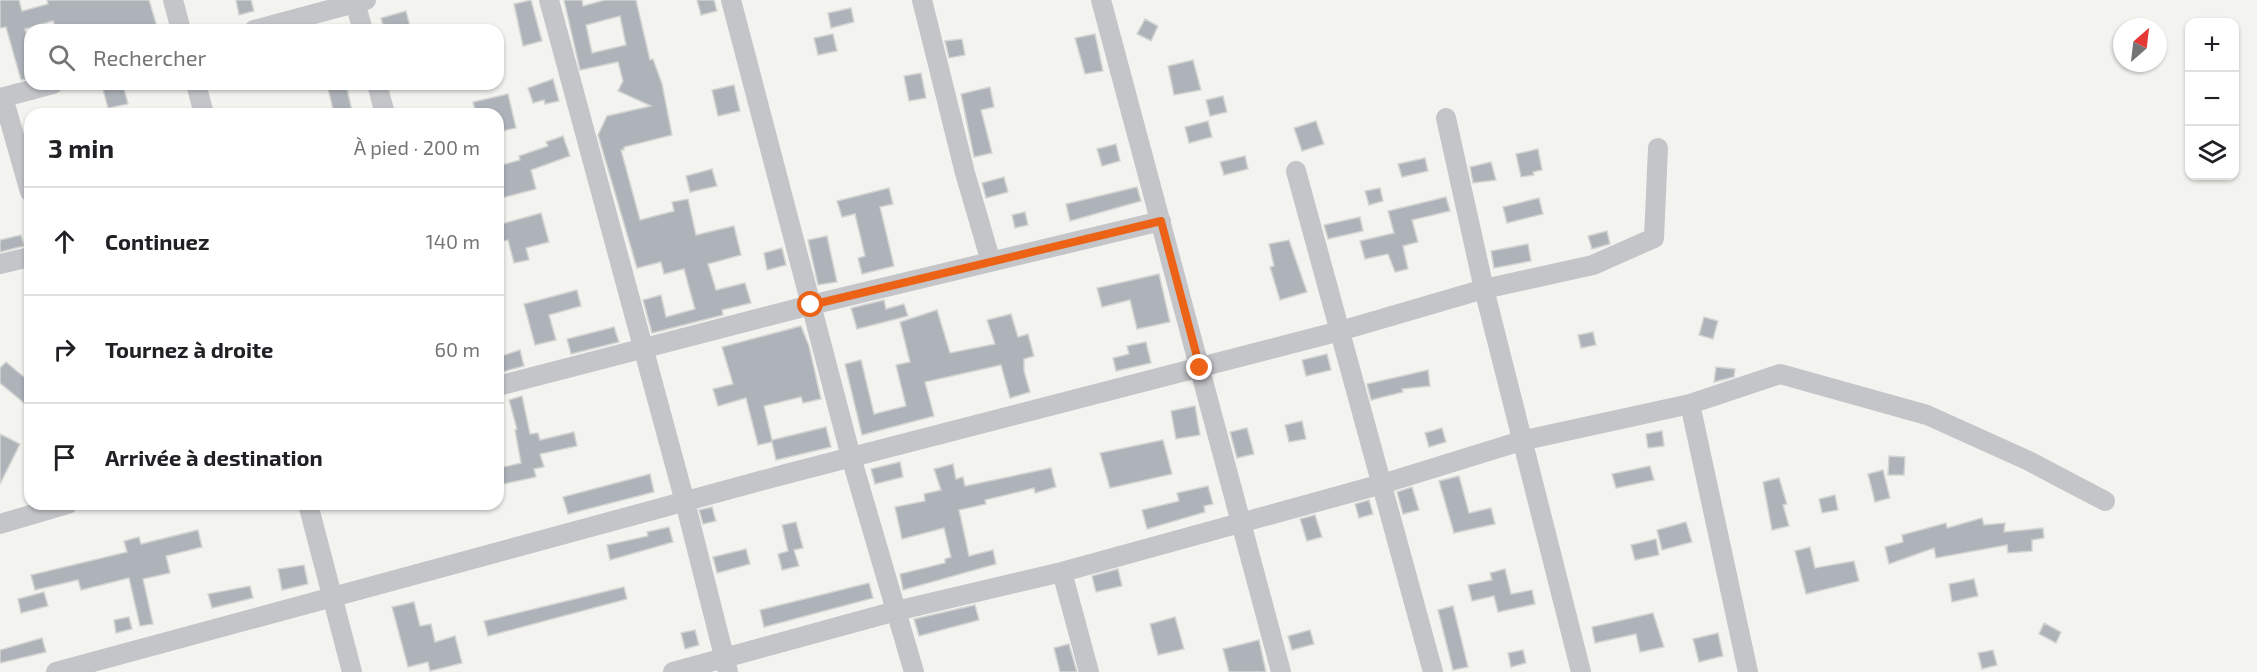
<!DOCTYPE html>
<html lang="fr">
<head>
<meta charset="utf-8">
<style>
	body { margin:0; font-family:"Exo 2",sans-serif; background:#f6f6f6; color:#202124 }
	.controls { position:absolute; right:18px; top:18px; display:grid; overflow:hidden; border-radius:12px; box-shadow:0 2px 4px #0004 }
	.controls button { width:54px; height:54px; display:grid; place-items:center; padding:0; border:0; border-bottom:2px solid #e0e0e0; background:#fff; color:#202124; font:30px sans-serif }
	.compass { position:absolute; left:2113px; top:18px; width:54px; height:54px; border-radius:50%; background:#fff; box-shadow:0 2px 4px #0004; rotate:28deg }
	.stop { position:absolute; width:18px; height:18px; margin:-14px; border:4px solid #ec6216; border-radius:50%; background:#fff }
	.stop.end { background:#ec6216; border-color:#fff; box-shadow:0 2px 6px #0008 }
	.list { margin:0; padding:0; list-style:none }
	h2 { display:flex; justify-content:space-between; align-items:center; height:78px; margin:0; padding:0 24px; font-size:26px }
	h2 small { font-size:20px; font-weight:400; color:#757577 }
	.list li { display:grid; grid-template-columns:39px 1fr auto; gap:18px; align-items:center; box-sizing:border-box; height:108px; padding:0 24px; border-top:2px solid #e0e0e0 }
	.list b { display:block; font-size:22px; white-space:nowrap }
	.list em { font-size:20px; font-style:normal; color:#757577 }
	.icon { flex:none; width:33px; height:33px; fill:none; stroke:currentColor; stroke-width:2; stroke-linecap:round; stroke-linejoin:round }
	.map { position:relative; flex:none; width:2257px; height:672px; overflow:hidden }
	.search { position:absolute; background:#fff; box-shadow:0 2px 4px #0004; left:24px; top:24px; width:480px; height:66px; display:flex; align-items:center; gap:15px; box-sizing:border-box; padding:0 21px; border-radius:18px; color:#757577; font-size:22px }
	.panel { position:absolute; background:#fff; box-shadow:0 2px 4px #0004; left:24px; top:108px; width:480px; height:402px; border-radius:18px }
	.map>svg:first-child { display:block }
	.building { fill:#aeb3ba; stroke:#d4d5d2; stroke-width:1.5; fill-rule:evenodd }
	.lines { fill:none; stroke-linecap:round; stroke-linejoin:round }
	.minor { stroke:#c3c5c9; stroke-width:20 }
	.route { stroke:#ec6216; stroke-width:8 }
</style>
</head>
<body>
<div class="map">
<svg width="2257" height="672" viewBox="0 0 2257 672">
	<rect width="100%" height="100%" fill="#f3f4ef"/>
	<!-- building -->
	<path class="building" d="M0 0H19L22 11 48 4 47 0H149L158 30H56L53 21 25 29 30 46V78L21 80 6 27 0 28Z
		M236 0H251L254 11 239 15Z
		M531 0 542 41 523 46 514 4Z
		M564 0H582L583 6 605 0H636L650 60 653 59 662 84 672 135 624 147V150H621L640 220 674 211 672 202 688 199 696 235 734 226 741 255 708 264 716 290 745 283 751 303 722 310 723 315 652 333 643 300 661 295 666 317 695 309 684 269 664 274 661 262 637 268 598 135 607 116 651 106 618 91 623 81 618 62 580 70ZM620 16 626 45 592 53 586 25Z
		M697 0H714L717 11 701 15Z
		M851 8 854 22 831 28 828 13Z
		M406 11 411 30H384L381 18Z
		M1145 19 1158 26 1151 41 1137 34Z
		M833 34 837 51 818 55 814 38Z
		M1095 34 1103 71 1085 74 1075 38Z
		M962 39 965 55 949 58 945 41Z
		M1193 60 1201 90 1174 95 1168 66Z
		M921 73 926 98 909 101 904 76Z
		M553 79 559 101 545 104 544 100 533 103 528 88Z
		M327 84H346L352 111 334 114Z
		M123 85 128 104 108 108 103 90Z
		M734 85 740 111 718 116 712 90Z
		M990 87 994 107 981 110 992 153 974 157 961 94Z
		M508 94 516 128 498 132V114H476L473 102Z
		M1223 96 1227 112 1210 116 1206 100Z
		M1208 121 1212 137 1189 143 1185 127Z
		M1316 121 1324 144 1302 151 1294 128Z
		M563 136 570 156 531 170 536 189 498 199V166L520 160 519 156 548 146 546 142Z
		M1116 144 1120 161 1102 166 1097 149Z
		M1538 149 1542 170 1533 172 1534 175 1521 177 1516 154Z
		M1245 156 1248 169 1224 175 1220 162Z
		M1425 158 1428 171 1402 177 1398 164Z
		M1491 162 1496 180 1473 183 1470 167Z
		M712 169 717 186 690 192 686 176Z
		M1004 177 1008 192 986 198 982 183Z
		M1137 187 1141 201 1070 221 1066 204Z
		M889 188 893 204 880 207 894 266 862 274 858 258 865 256 855 214 842 217 837 201Z
		M1380 188 1383 201 1369 205 1365 191Z
		M1446 197 1450 211 1412 220 1418 242 1403 246 1408 269 1395 272 1388 254 1365 259 1360 241 1394 233 1388 211Z
		M1539 198 1543 214 1507 223 1503 207Z
		M1025 212 1028 225 1015 228 1012 215Z
		M541 213 549 242 526 248 529 260 514 263 508 240 498 242V225Z
		M1360 217 1363 231 1328 239 1324 225Z
		M1607 231 1610 244 1592 249 1588 236Z
		M21 235 24 246 0 252V240Z
		M827 236 837 282 818 285 808 240Z
		M1289 240 1307 292 1280 300 1270 267 1274 266 1269 244Z
		M1528 244 1531 261 1494 268 1491 251Z
		M782 248 786 265 767 270 764 253Z
		M1159 274 1170 322 1137 329 1130 300 1102 307 1097 288Z
		M577 290 581 306 549 315 556 340 535 345 524 304Z
		M884 300 886 309 904 304 908 316 857 329 851 308Z
		M937 310 950 353 995 344 987 320 1011 314 1018 337 1028 334 1034 356 1024 359V371L1030 392 1010 398 1001 365 925 382 934 416 862 435 845 364 861 360 874 414 906 406 896 365 910 362 900 322Z
		M1704 317 1718 321 1713 339 1699 335Z
		M801 326 809 346 821 399 803 403 801 397 764 406 772 440 826 427 831 447 776 460 772 442 758 445 746 398 718 406 713 389 733 384 722 347Z
		M614 327 619 342 571 354 567 339Z
		M1593 332 1596 345 1581 348 1578 335Z
		M1146 342 1151 363 1116 371 1113 358 1129 354 1127 346Z
		M520 350 524 366 498 373V357Z
		M1327 354 1331 370 1306 376 1302 360Z
		M6 362 30 382V408L0 383V368Z
		M1716 367 1735 369 1734 377 1714 382Z
		M1428 370 1430 386 1402 389 1403 392 1371 400 1367 384Z
		M522 396 530 434 538 433 540 440 574 432 577 446 540 454 544 467 534 469 536 477 503 484 499 468 521 463 515 430 517 429 509 400Z
		M1195 406 1200 435 1176 439 1171 411Z
		M1302 421 1306 439 1289 442 1285 425Z
		M1247 428 1254 454 1237 458 1230 432Z
		M1442 428 1446 442 1429 447 1425 433Z
		M1662 431 1664 446 1648 448 1646 434Z
		M0 434 20 444 0 484Z
		M1163 440 1172 474 1110 488 1100 453Z
		M1889 456 1905 457 1904 475H1888Z
		M900 462 903 477 875 484 871 469Z
		M953 464 956 479 963 477 965 486 1051 468 1056 487 1035 493 1034 488 985 500 986 504 959 510 969 556 993 550 996 564 903 590 900 574 945 563V559L951 557 944 528 902 539 895 507 925 501 924 494 941 490 934 469Z
		M1650 466 1654 480 1616 488 1612 474Z
		M1883 470 1890 498 1875 502 1868 474Z
		M650 474 654 492 568 514 563 497Z
		M1459 476 1469 513 1491 508 1495 524 1454 533 1439 481Z
		M1779 478 1787 504 1783 505 1789 526 1772 530 1763 482Z
		M1208 486 1213 504 1204 506 1205 512 1147 529 1142 510 1179 501 1177 493Z
		M1412 487 1419 510 1403 514 1397 492Z
		M1835 495 1838 510 1822 513 1819 499Z
		M1369 500 1373 514 1359 518 1355 504Z
		M712 507 716 521 703 524 699 510Z
		M1315 515 1322 537 1307 541 1300 519Z
		M1982 518 1984 525 2005 523 2004 532 2043 528 2044 538 2032 540V551L2008 553 2007 545 1936 558 1934 548 1889 564 1885 547 1903 542 1902 535 1946 523 1947 528Z
		M796 522 803 548 794 550 799 566 782 570 778 554 788 551 782 525Z
		M1686 522 1692 542 1662 550 1657 530Z
		M669 527 673 542 610 560 607 545 648 536 647 532Z
		M198 530 202 547 166 556 170 573 143 579 153 624 140 626 129 578 81 590 78 580 35 590 31 575 127 552 124 541 139 537 141 544Z
		M1656 539 1659 555 1635 560 1631 545Z
		M1810 547 1815 568 1854 561 1859 581 1806 594 1795 551Z
		M746 549 750 564 717 573 713 557Z
		M304 565 308 584 282 590 278 569Z
		M1118 569 1122 586 1096 592 1092 576Z
		M1505 569 1511 594 1532 590 1535 604 1498 612 1494 596 1472 601 1468 585 1492 580 1490 573Z
		M1974 579 1978 596 1952 602 1949 584Z
		M869 583 873 598 764 627 760 610Z
		M250 586 253 598 212 608 208 594Z
		M624 587 627 599 488 636 484 621Z
		M44 592 48 606 21 613 18 599Z
		M414 602 420 626 431 624 435 642 455 636 462 663 430 671 428 662 408 667 392 607Z
		M975 605 979 620 919 636 914 619Z
		M1453 606 1468 667 1453 670 1438 610Z
		M1653 613 1664 647 1640 652 1636 634 1595 643 1592 627Z
		M129 617 132 629 116 633 114 620Z
		M1175 617 1184 649 1158 655 1150 624Z
		M2044 623 2061 632 2056 643 2039 634Z
		M695 630 699 645 685 649 681 633Z
		M1310 630 1314 644 1292 650 1288 636Z
		M1718 633 1723 656 1699 662 1693 639Z
		M42 638 46 652 0 663V650Z
		M1259 640 1266 672H1229L1223 649Z
		M1069 644 1077 672H1060L1054 648Z
		M1523 650 1526 663 1511 667 1508 653Z
		M1993 650 1997 665 1982 669 1978 653Z"/>
	<g class="lines">
		<!-- minor -->
		<path class="minor" d="M173 0 181 30
			M549 0 685 502 728 672
			M731 0 851 457 914 672
			M922 0 965 173 991 262
			M1101 0 1281 672
			M355 3 363 30
			M254 30 366 0
			M196 84 204 114
			M377 84 385 114
			M3 97 30 192
			M0 98 53 84
			M1446 118 1484 289 1581 672
			M1296 171 1433 672
			M0 264 30 257
			M498 386 811 305 1161 221
			M1690 404 1748 672
			M308 504 352 672
			M0 524 68 504
			M1062 572 1089 672
			M56 672 786 474 1340 331 1484 289 1593 265 1654 238 1658 148
			M673 672 896 611 1062 572 1382 484 1521 441 1690 404 1780 374 1927 415 2029 461 2105 501"/>
	</g>
	<g class="lines">
		<!-- route -->
		<path class="route" d="M811 305 1161 221 1200 368"/>
	</g>
</svg>
<div class="controls">
<button>+</button>
<button>−</button>
<button><svg class="icon" aria-label="layers" viewBox="0 0 24 24"><path d="M12 4l9 5-9 5-9-5zM3 14l9 5 9-5"/></svg></button>
</div>
<svg class="compass" viewBox="-18 -18 36 36"><path d="M0-13l5 13h-10z" fill="#e53935"/><path d="M0 13l5-13h-10z" fill="#757577"/></svg>
<div class="stop" style="left:811px;top:305px"></div>
<div class="stop end" style="left:1200px;top:368px"></div>
<div class="search"><svg class="icon" aria-label="search" viewBox="0 0 24 24"><circle cx="10" cy="10" r="6"/><path d="M15 15l6 6"/></svg>Rechercher</div>
<section class="panel">
<h2>3 min<small>À pied · 200 m</small></h2>
<ul class="list">
<li><svg class="icon" aria-label="ahead" viewBox="0 0 24 24"><path d="M12 20V5M6 11l6-6 6 6"/></svg><div><b>Continuez</b></div><em>140 m</em></li>
<li><svg class="icon" aria-label="right" viewBox="0 0 24 24"><path d="M7 20v-9h11M14 6l5 5-5 5"/></svg><div><b>Tournez à droite</b></div><em>60 m</em></li>
<li><svg class="icon" aria-label="arrive" viewBox="0 0 24 24"><path d="M6 21V4h12l-3 4 3 4H6"/></svg><div><b>Arrivée à destination</b></div></li>
</ul>
</section>
</div>
</body>
</html>
